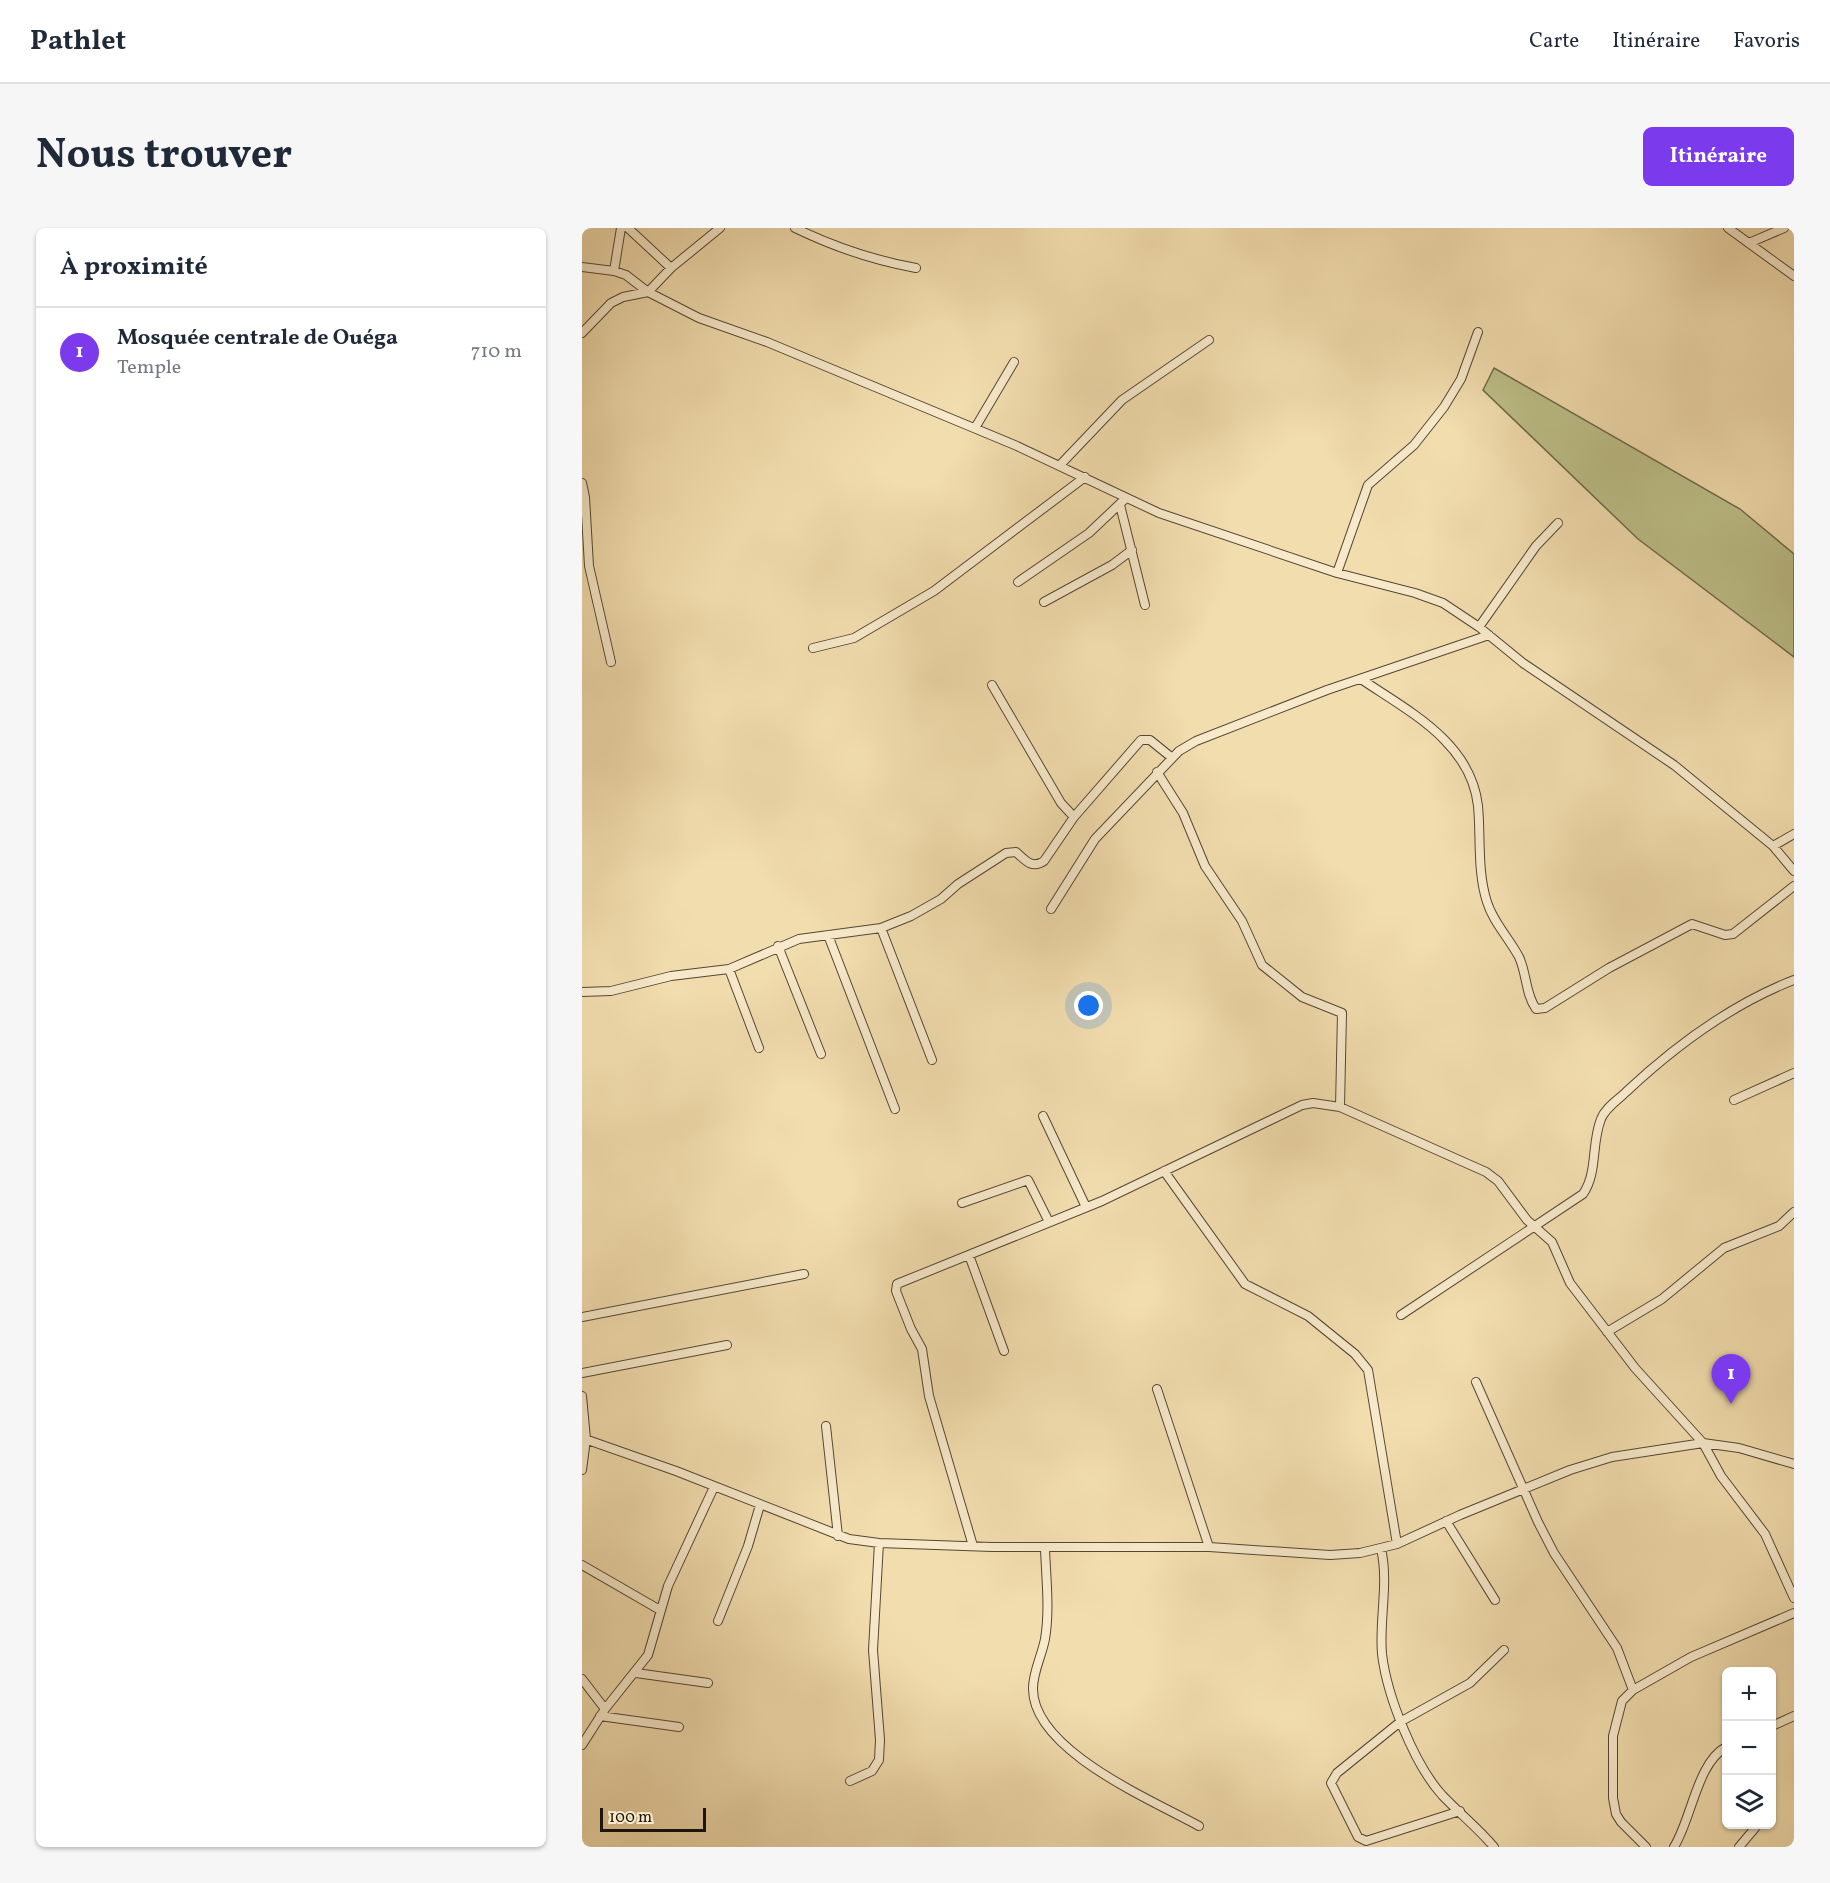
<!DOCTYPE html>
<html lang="fr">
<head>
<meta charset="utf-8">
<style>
	body { margin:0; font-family:Vollkorn,serif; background:#f6f6f7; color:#1f2937 }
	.controls { position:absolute; right:18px; bottom:18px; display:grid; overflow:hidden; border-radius:9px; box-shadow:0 2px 4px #0004 }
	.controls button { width:54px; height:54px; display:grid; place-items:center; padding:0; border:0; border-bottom:2px solid #e0e1e3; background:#fff; color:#1f2937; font:30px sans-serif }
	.scale { position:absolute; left:18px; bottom:15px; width:106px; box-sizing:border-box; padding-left:6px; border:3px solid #1f150c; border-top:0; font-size:16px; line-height:21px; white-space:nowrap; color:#1f150c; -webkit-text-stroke:4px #f7e9ca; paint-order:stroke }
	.you { position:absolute; left:507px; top:778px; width:21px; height:21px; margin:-15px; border:4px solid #fff; border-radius:50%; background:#1a73e8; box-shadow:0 0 0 9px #1a73e833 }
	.badge { display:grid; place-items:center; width:39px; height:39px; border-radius:50%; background:#7c3aed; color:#fff; font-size:20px; font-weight:700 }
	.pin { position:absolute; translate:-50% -50px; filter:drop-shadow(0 2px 3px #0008) }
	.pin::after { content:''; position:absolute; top:32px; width:21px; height:18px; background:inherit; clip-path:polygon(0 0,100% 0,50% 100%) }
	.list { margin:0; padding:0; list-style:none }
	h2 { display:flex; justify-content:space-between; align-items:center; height:78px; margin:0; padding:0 24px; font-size:26px }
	h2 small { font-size:20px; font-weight:400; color:#747a83 }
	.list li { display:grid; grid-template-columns:39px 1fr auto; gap:18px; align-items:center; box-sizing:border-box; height:90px; padding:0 24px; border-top:2px solid #e0e1e3 }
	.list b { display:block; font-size:22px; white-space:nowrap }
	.list p { margin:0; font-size:20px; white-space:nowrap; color:#747a83 }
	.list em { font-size:20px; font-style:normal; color:#747a83 }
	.icon { flex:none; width:33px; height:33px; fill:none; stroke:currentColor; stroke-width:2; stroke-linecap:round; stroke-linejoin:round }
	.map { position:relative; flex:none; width:1212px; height:1619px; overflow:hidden; border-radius:9px }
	header { display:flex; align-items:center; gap:36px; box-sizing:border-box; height:84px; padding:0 30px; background:#fff; border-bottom:2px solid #e0e1e3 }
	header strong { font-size:28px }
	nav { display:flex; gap:33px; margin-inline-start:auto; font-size:21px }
	.intro { display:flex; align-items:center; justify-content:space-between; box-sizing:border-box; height:144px; padding:0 36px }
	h1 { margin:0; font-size:42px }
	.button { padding:15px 27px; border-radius:9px; background:#7c3aed; color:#fff; font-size:21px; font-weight:700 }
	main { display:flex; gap:36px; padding:0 36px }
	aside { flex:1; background:#fff; border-radius:9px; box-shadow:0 2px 4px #0004 }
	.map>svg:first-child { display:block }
	.green { fill:#bdc089; stroke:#6e6a4a; stroke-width:1.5 }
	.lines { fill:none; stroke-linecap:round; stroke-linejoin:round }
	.minor-casing { stroke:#544734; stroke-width:10 }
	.minor { stroke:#f7e9ca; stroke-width:8 }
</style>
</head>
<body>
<header>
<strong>Pathlet</strong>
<nav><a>Carte</a><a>Itinéraire</a><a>Favoris</a></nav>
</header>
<div class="intro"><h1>Nous trouver</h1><a class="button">Itinéraire</a></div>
<main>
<aside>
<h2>À proximité<small></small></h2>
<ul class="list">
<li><span class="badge">1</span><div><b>Mosquée centrale de Ouéga</b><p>Temple</p></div><em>710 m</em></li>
</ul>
</aside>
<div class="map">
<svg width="1212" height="1619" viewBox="0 0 1212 1619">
	<rect width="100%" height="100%" fill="#f2ddae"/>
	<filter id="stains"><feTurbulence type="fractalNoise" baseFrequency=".00333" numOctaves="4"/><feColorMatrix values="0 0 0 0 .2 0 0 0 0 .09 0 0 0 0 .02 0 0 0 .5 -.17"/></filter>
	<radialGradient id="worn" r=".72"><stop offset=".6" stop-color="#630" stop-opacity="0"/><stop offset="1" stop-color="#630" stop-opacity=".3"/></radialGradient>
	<!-- green -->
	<path class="green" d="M912 140 1158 281 1212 326V429L1056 311 901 162Z"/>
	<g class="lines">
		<!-- minor casing -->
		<g class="minor-casing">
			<path id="minor" d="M46 0 89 40
				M213 0C252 19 290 32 334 40
				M1146 0 1212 48
				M1167 15 1202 0
				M0 39 32 43 44 47 66 64 117 90 185 114 435 218 577 285 755 345 833 365 861 375 897 399 941 435 1092 537 1191 618 1212 643
				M32 43 39 0
				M0 105 29 75 41 69 66 64 89 40 138 0
				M393 200 432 134
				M479 236 540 172 627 112
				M0 255 3 269 7 338 29 434
				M538 277 563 377
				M755 345 786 257 832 217 862 179 879 151 896 104
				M436 354 507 305 544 270
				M462 374 530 337 550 322
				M897 399 954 318 976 295
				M231 420 272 410 352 363 503 249
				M779 451C826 483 889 514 896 578 899 609 895 643 905 674 911 694 927 710 937 729 945 746 943 765 954 781L963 780 1027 740 1110 696 1143 707 1151 706 1212 658
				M410 457 479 575 492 589
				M575 544 601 585 623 638 660 693 680 737 720 769 760 785 758 879
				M1191 618 1212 606
				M469 681 513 611 597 523 614 513 745 462 907 407
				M299 700 350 832
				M246 707 313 881
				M196 718 239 826
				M147 741 177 820
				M0 764 29 763 89 748 147 741 217 711 299 700 329 688 359 671 376 656 424 625 434 624C444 633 450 641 462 633L492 589 559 512H568L589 529
				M1152 872 1212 845
				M461 888 504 979
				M582 943 663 1056 726 1088 773 1126 786 1142 815 1316
				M380 975 446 952 467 994
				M387 1027 422 1123
				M819 1087 1001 966C1016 944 1009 916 1019 891 1023 880 1036 872 1044 864 1092 819 1150 776 1212 752
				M0 1089 222 1046
				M1025 1104 1080 1071 1142 1020 1197 998 1212 984
				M0 1145 145 1117
				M894 1154 956 1294 972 1325 1035 1420 1051 1462
				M575 1161 627 1319
				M0 1168 4 1211 0 1242
				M244 1198 256 1308
				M0 1210 94 1243 267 1311 297 1315 410 1319H627L748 1327 778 1325 815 1316 878 1287 988 1242 1030 1229 1121 1215 1157 1220 1212 1236
				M864 1293 913 1372
				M391 1318 347 1168 340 1121 329 1101 314 1063 315 1056 520 973 720 877 731 875 758 879 904 944 916 953 945 992 970 1014 988 1055 1053 1140 1121 1215 1139 1248 1183 1306 1212 1370
				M463 1320C464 1350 468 1381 463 1411 460 1427 451 1444 451 1460 450 1522 570 1572 617 1598
				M799 1321C807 1355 797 1391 800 1426 805 1468 832 1536 860 1567 877 1585 896 1600 912 1619
				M0 1337 78 1382
				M136 1393 166 1318 178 1277
				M54 1445 126 1455
				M0 1451 23 1481
				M18 1488 97 1499
				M1190 1498 1212 1488
				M0 1517 23 1481 66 1427 86 1358 132 1259
				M268 1553 290 1543 297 1532 298 1512 291 1422 297 1315
				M878 1583 784 1613 776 1609 749 1555 755 1545 818 1494 888 1455 922 1422
				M1064 1619 1039 1594 1034 1586 1031 1570V1508L1040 1473 1051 1462 1109 1429 1212 1385
				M1092 1619C1110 1590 1115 1535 1144 1519
				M1157 1619 1173 1600"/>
		</g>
		<!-- minor -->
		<use href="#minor" class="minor"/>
	</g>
	<rect width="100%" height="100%" filter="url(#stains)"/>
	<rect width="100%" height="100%" fill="url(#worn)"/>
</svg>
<div class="controls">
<button>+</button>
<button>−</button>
<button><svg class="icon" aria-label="layers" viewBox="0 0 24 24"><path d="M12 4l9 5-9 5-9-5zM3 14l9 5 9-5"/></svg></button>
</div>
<div class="scale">100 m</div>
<div class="you"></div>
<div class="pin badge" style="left:1149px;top:1176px">1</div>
</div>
</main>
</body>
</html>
